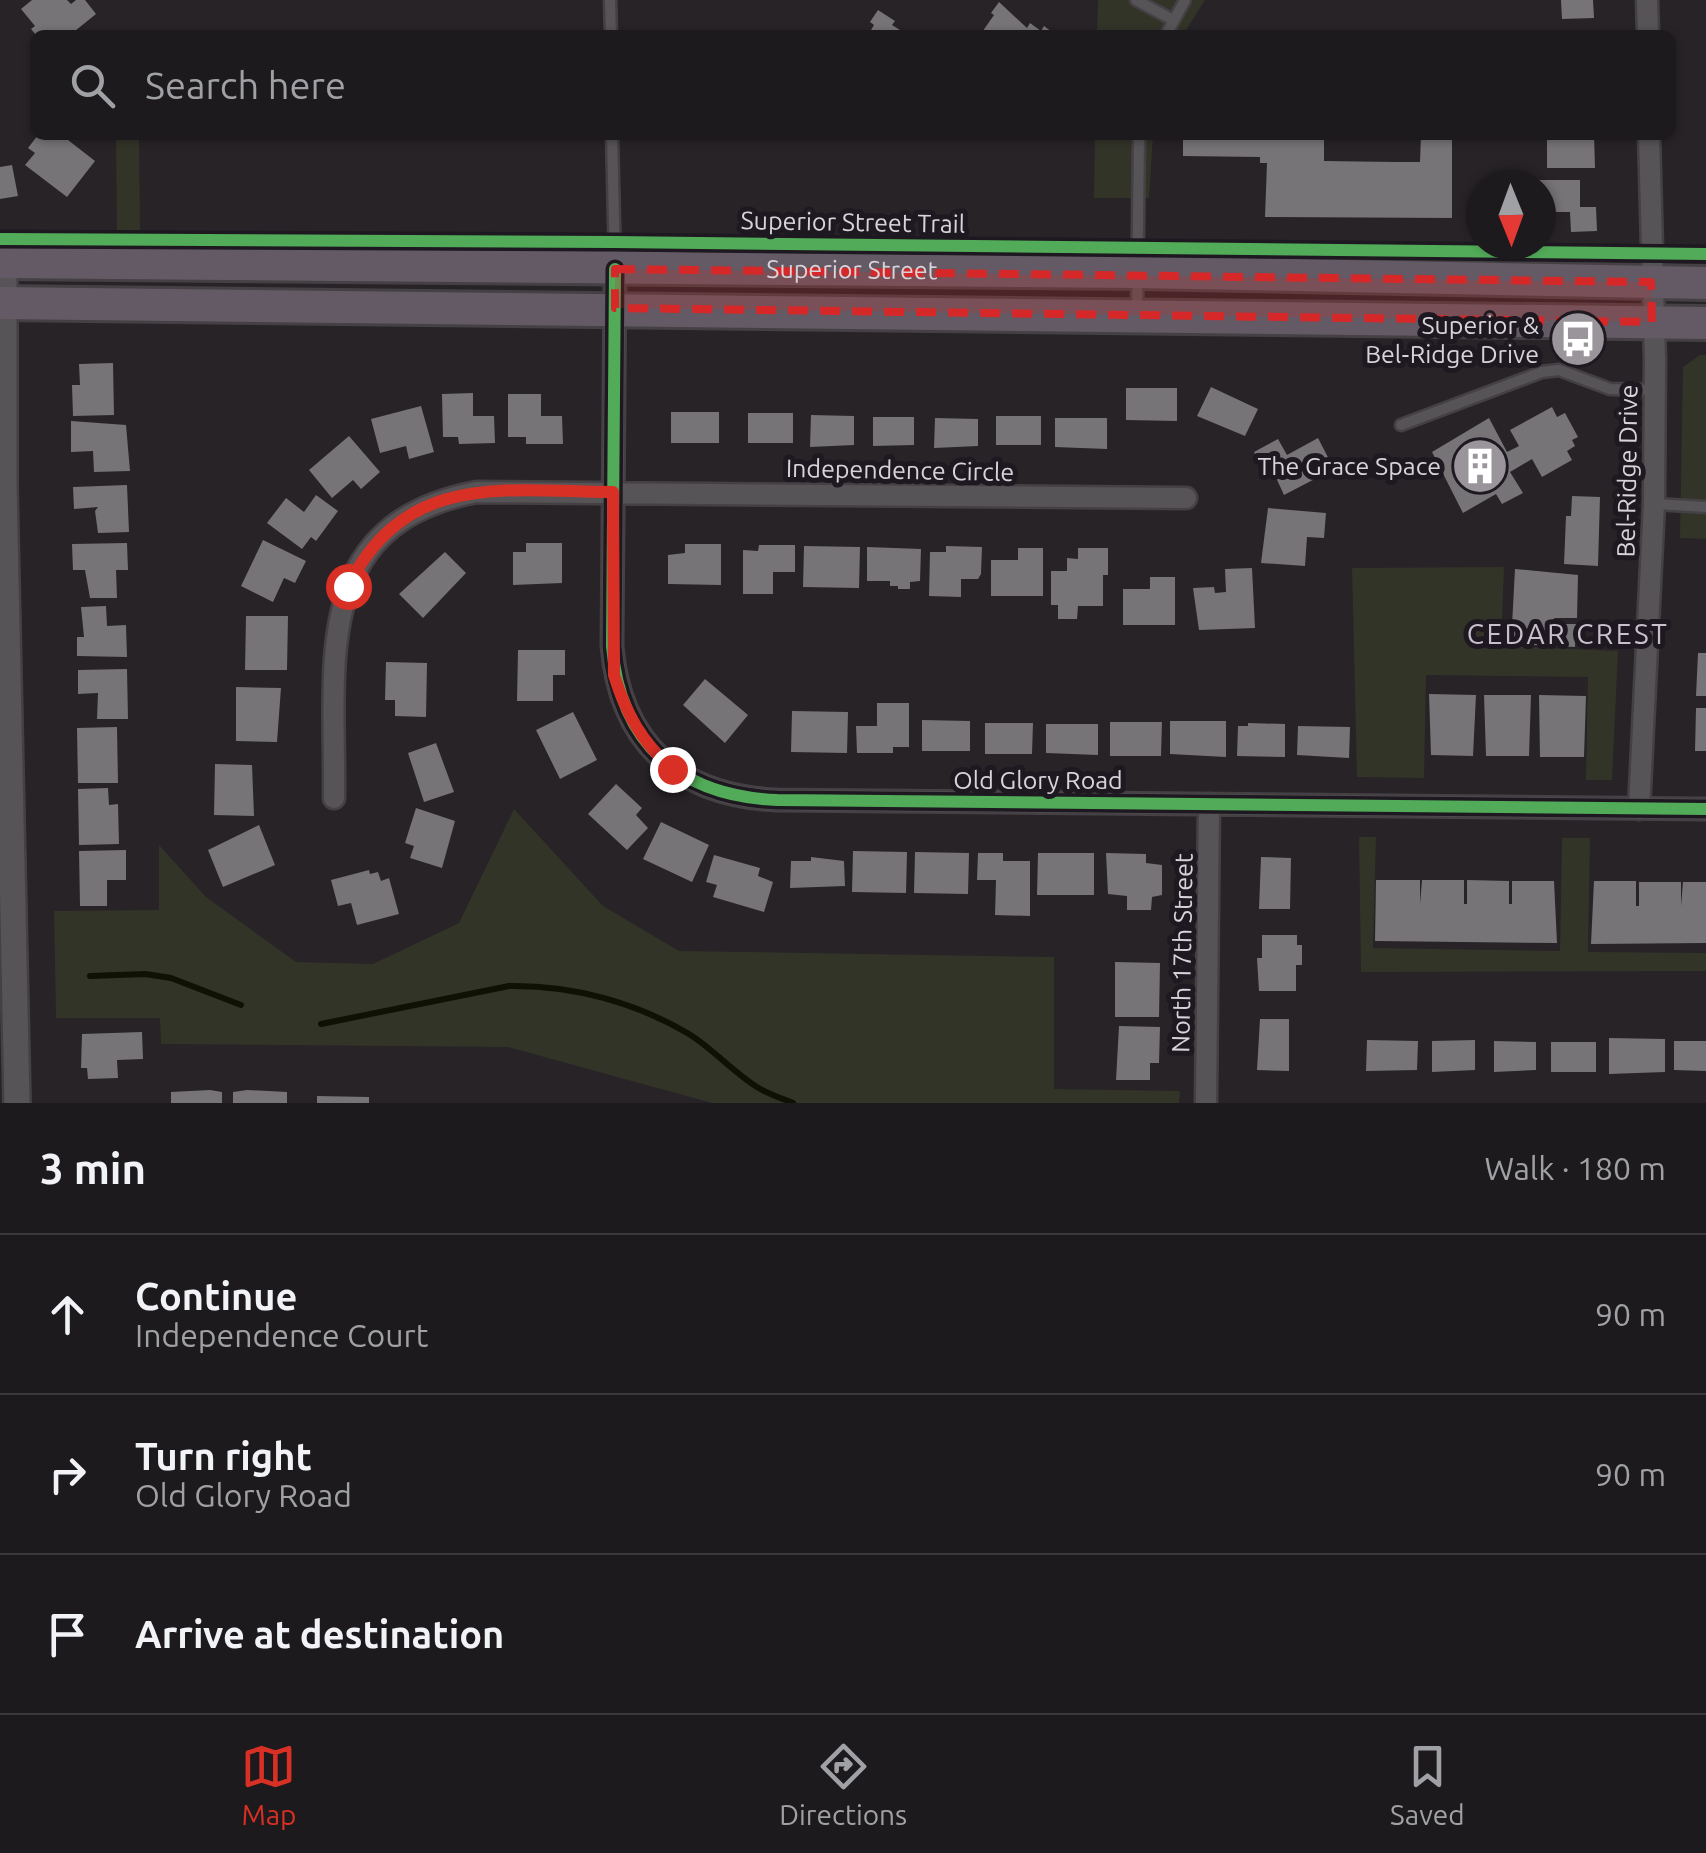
<!DOCTYPE html>
<html lang="en">
<head>
<meta charset="utf-8">
<style>
	body { margin:0; font-family:Ubuntu,sans-serif; background:#2a272a; color:#f1f3f6 }
	.compass { position:absolute; left:1466px; top:170px; width:90px; height:90px; border-radius:50%; background:#1d1a1d; box-shadow:0 2px 8px #0004; rotate:179deg }
	.stop { position:absolute; width:30px; height:30px; margin:-22px; border:8px solid #d93025; border-radius:50%; background:#fff }
	.stop.end { background:#d93025; border-color:#fff; box-shadow:0 2px 10px #0008 }
	.list { margin:0; padding:0; list-style:none }
	h2 { display:flex; justify-content:space-between; align-items:center; height:130px; margin:0; padding:0 40px; font-size:42px }
	h2 small { font-size:32px; font-weight:400; color:#a0a1a4 }
	.list li { display:grid; grid-template-columns:65px 1fr auto; gap:30px; align-items:center; box-sizing:border-box; height:160px; padding:0 40px; border-top:2px solid #3b383b }
	.list b { display:block; font-size:38px; white-space:nowrap }
	.list p { margin:0; font-size:32px; white-space:nowrap; color:#a0a1a4 }
	.list em { font-size:32px; font-style:normal; color:#a0a1a4 }
	.icon { flex:none; width:55px; height:55px; fill:none; stroke:currentColor; stroke-width:2; stroke-linecap:round; stroke-linejoin:round }
	.map { position:relative; flex:none; width:1706px; height:1103px; overflow:hidden }
	.search { position:absolute; background:#1d1a1d; box-shadow:0 2px 8px #0004; left:30px; right:30px; top:30px; height:110px; display:flex; align-items:center; gap:25px; box-sizing:border-box; padding:0 35px; border-radius:15px; color:#a0a1a4; font-size:38px }
	.sheet { height:610px; background:#1d1a1d }
	nav { display:flex; justify-content:space-around; align-items:center; box-sizing:border-box; height:140px; border-top:2px solid #3b383b; background:#1d1a1d; font-size:28px; color:#a0a1a4 }
	nav a { display:grid; justify-items:center; gap:5px }
	nav .on { color:#d93025 }
	.map>svg:first-child { display:block }
	.green { fill:#323428 }
	.lines { fill:none; stroke-linecap:round; stroke-linejoin:round }
	.stream { stroke:#0e1104; stroke-width:6 }
	.building { fill:#777478 }
	.service-casing { stroke:#444044; stroke-width:15 }
	.minor-casing { stroke:#444044; stroke-width:25 }
	.tertiary-casing { stroke:#444044; stroke-width:30 }
	.primary-casing { stroke:#444044; stroke-width:38 }
	.service { stroke:#575457; stroke-width:10 }
	.minor { stroke:#575457; stroke-width:20 }
	.tertiary { stroke:#575457; stroke-width:25 }
	.primary { stroke:#635a65; stroke-width:32 }
	.cycleway-casing { stroke:#1e1820; stroke-width:19 }
	.cycleway { stroke:#51ab58; stroke-width:12 }
	.route { stroke:#d93025; stroke-width:12 }
	.marked { fill:#d62828; fill-opacity:0.2; stroke:#d62828; stroke-width:8; stroke-dasharray:20 12; stroke-linejoin:round }
	.labels { text-anchor:middle; stroke-width:10; stroke-linejoin:round; paint-order:stroke }
	.street-label { font-size:25px; fill:#d8d3d9; stroke:#1e1820 }
	.poi-label { font-size:25px; fill:#d8d3d9; stroke:#1e1820; text-anchor:end }
	.neighbourhood-label { font-size:28px; letter-spacing:2.5px; fill:#c9c0cb; stroke:#1e1820 }
</style>
</head>
<body>
<div class="map">
<svg width="1706" height="1103" viewBox="0 0 1706 1103">
	<rect width="100%" height="100%" fill="#272327"/>
	<!-- green -->
	<path class="green" d="M1098 0H1205L1183 35H1097Z
		M116 135H139L140 231H117Z
		M1095 135H1153L1149 198H1094Z
		M1700 355H1706V539L1680 538 1683 367Z
		M1504 567 1501 646 1618 651 1612 780H1586L1588 677 1426 675 1424 778 1357 777 1352 568Z
		M514 809 603 906 679 951 1054 957V1089L1180 1091 1179 1103H712L508 1047 161 1044 160 1018H56L54 911 159 910V845L206 897 296 962 373 964 459 923Z
		M1359 837H1376L1373 948 1560 951 1562 838H1590L1588 952 1706 953V971L1361 972Z"/>
	<g class="lines">
		<!-- stream -->
		<path class="stream" d="M90 976 145 974 171 978 241 1005
			M321 1024 509 986C572 985 635 1002 689 1034 713 1049 733 1072 757 1087 768 1094 781 1098 793 1103"/>
	</g>
	<!-- building -->
	<path class="building" d="M32 0H67L71 4 76 0H85L96 14 70 35H36L31 29 35 26 21 9Z
		M1561 0H1593L1594 18 1562 19Z
		M999 2 1027 28 1030 23 1041 31 1044 26 1056 35H980L994 15 991 13Z
		M878 10 895 21 892 25 908 35 911 30 919 35H868L874 25 870 22Z
		M38 135H67L70 138 68 140 95 161 67 197 25 165 35 153 28 148Z
		M1183 135H1324V161L1395 162H1420L1421 135H1452V218L1265 217 1267 163H1260V157L1183 156Z
		M1547 135H1594L1595 168H1547Z
		M12 165 18 196 0 199V167Z
		M1536 180H1580V207H1596L1597 231 1571 232 1570 212H1541V185H1536Z
		M113 363 114 415 73 416 72 385H80L79 364Z
		M1211 387 1258 409 1245 436 1197 416Z
		M1126 388H1177V421L1126 420Z
		M473 393V416H494L495 443 459 444 458 437H443L442 394Z
		M508 394H541V416H562L563 444H526V437H508Z
		M421 406 434 452 409 459 406 446 380 453 371 419Z
		M1552 407 1557 417 1565 413 1578 437 1572 440 1575 446 1567 451 1572 460 1542 477 1532 459 1510 472 1523 493 1502 504 1496 494 1463 513 1432 452 1489 418 1507 452 1519 446 1510 430Z
		M671 412H719V443H671Z
		M748 413H793V443H748Z
		M811 415 854 416V445L810 447Z
		M996 416H1041V445H996Z
		M873 417H914V445L873 446Z
		M935 418 978 419V446L934 448Z
		M1055 418H1107V449L1055 447Z
		M71 421 126 425 130 471 94 472 93 451 71 452Z
		M349 436 380 472 361 489 353 480 332 498 309 470Z
		M1318 438 1334 469 1284 495 1273 471 1266 475 1254 452 1278 439 1287 455Z
		M127 485 129 532 98 533 95 511 98 507 74 509 73 487Z
		M316 495 338 511 316 541 311 537 302 549 267 523 286 498 304 512Z
		M1572 496 1600 497 1598 566 1564 564 1566 516H1571Z
		M1268 508 1326 513 1324 538 1307 537 1305 566 1261 563Z
		M263 540 306 561 295 583 284 578 273 602 241 586Z
		M127 543 128 570H116L117 598H90L85 570H73L72 544Z
		M526 543H562V583L513 585V552H526Z
		M685 544H721V585L668 584V555L685 553Z
		M759 545H795V572H773V594H743V550L758 551Z
		M804 546 860 547 859 588 803 587Z
		M946 546 982 547 981 574 978 579H961V597L929 596 930 552H946Z
		M867 547 921 549 920 581 910 582V589H898V586H890V581H867Z
		M1018 548H1043V596H991V560H1018Z
		M1078 548H1108V575H1103V606H1078L1077 619H1058V605H1051V571H1067V558L1078 559Z
		M445 552 466 573 423 618 399 594Z
		M1252 568 1255 628 1199 630 1193 588 1214 587 1215 593 1226 592 1225 569Z
		M1515 569 1578 575 1577 618H1554L1557 624H1576L1575 647 1511 644Z
		M1150 577H1175V625H1123V589H1150Z
		M106 606 107 626 126 625 127 657 77 656V637H84L81 607Z
		M246 616H288L287 670H245Z
		M518 650H565V675H553V701H517Z
		M1698 653H1706V696H1696Z
		M386 662 427 663 426 717 395 716V700H385Z
		M127 669 128 719H97L98 693 78 694V670Z
		M705 679 748 715 725 743 683 705Z
		M236 687 281 688 277 742 236 741Z
		M1429 694 1476 695 1473 756 1431 755Z
		M1484 695H1531L1529 756H1486Z
		M1539 695 1586 696 1584 757H1540Z
		M877 703H909V747H893V753H857L856 726H877Z
		M1696 708H1706V751H1695Z
		M792 711 848 712 847 753 791 752Z
		M573 712 597 760 560 779 536 730Z
		M922 720 970 721V751H922Z
		M1170 721H1226V757L1170 754Z
		M1110 722H1162L1161 756H1110Z
		M985 723H1033L1032 754H985Z
		M1248 723 1285 724V757L1237 756 1238 726H1248Z
		M1046 724H1098V755L1046 753Z
		M1298 726 1350 727 1349 758 1297 755Z
		M117 727 118 783H78L77 728Z
		M436 743 454 792 424 802 408 753Z
		M215 764 252 765 254 816 214 815Z
		M616 784 642 808 636 815 648 828 627 850 588 814Z
		M108 788 109 805 118 804 119 844 79 845 78 789Z
		M416 808 455 821 442 868 410 858 414 846 405 843Z
		M661 822 709 845 692 882 643 859Z
		M259 825 275 865 223 887 208 850Z
		M126 850V880H107V906H80L79 851Z
		M853 851 907 852 906 893 852 892Z
		M915 852 969 853 968 894 914 893Z
		M978 853H1003V861H1030V916L995 915 996 880H977Z
		M1038 853H1094V895H1037Z
		M1106 853 1146 854V863L1162 865V895L1152 897 1151 910H1127V896L1108 894Z
		M714 855 760 868 758 876 773 882 764 912 713 897 717 885 706 882Z
		M811 857 844 861 845 886 790 888 791 861H811Z
		M1261 857 1291 858 1290 909H1259Z
		M369 870 370 874 378 872 381 881 389 878 399 914 357 925 351 903 338 906 331 880Z
		M1376 880H1420V904L1422 880H1464V904H1467V880L1509 881V904H1512V881H1554L1557 943 1375 941Z
		M1594 881H1636V906H1639V882H1681V906L1683 882H1706V943L1591 944Z
		M1262 935H1297V945H1302V965H1296V991H1259L1257 958H1262Z
		M1115 962 1160 963 1159 1017H1115Z
		M1260 1019H1289V1071L1257 1070Z
		M1119 1026 1160 1027 1159 1063H1150V1080H1116Z
		M142 1032 143 1059 117 1060 118 1078 88 1079 87 1068H81L82 1034Z
		M1609 1038 1665 1039V1072L1609 1074Z
		M1367 1040 1418 1041 1417 1070 1366 1071Z
		M1475 1040V1070L1432 1072V1041Z
		M1494 1041 1536 1042V1070L1494 1072Z
		M1674 1041H1706V1071L1674 1070Z
		M1551 1042H1596V1072H1551Z
		M210 1090 222 1092V1103H171V1092Z
		M247 1090 287 1092V1103H233V1092Z
		M317 1096 369 1097V1103H317Z"/>
	<g class="lines">
		<!-- service casing -->
		<g class="service-casing">
			<path id="service" d="M610 0 611 35
				M1136 0 1173 20
				M1166 35 1185 0
				M612 135 615 264
				M1137 314 1139 135
				M1401 425 1542 372 1559 370 1610 389 1654 390
				M1655 504 1706 507"/>
		</g>
		<!-- minor casing -->
		<g class="minor-casing">
			<path id="minor" d="M1647 0 1648 35
				M615 269 612 646C620 744 680 796 777 800L1706 809
				M334 798C336 666 308 523 477 492L1186 498
				M1639 809 1654 504 1655 359 1649 135
				M1206 1103 1209 804"/>
		</g>
		<!-- tertiary casing -->
		<g class="tertiary-casing">
			<path id="tertiary" d="M4 262V486L17 1103"/>
		</g>
		<!-- primary casing -->
		<g class="primary-casing">
			<g id="primary">
				<path id="s1" d="M0 262 1138 272 1706 283"/>
				<path d="M0 303 1706 323"/>
			</g>
		</g>
		<!-- service -->
		<use href="#service" class="service"/>
		<!-- minor -->
		<use href="#minor" class="minor"/>
		<!-- tertiary -->
		<use href="#tertiary" class="tertiary"/>
		<!-- primary -->
		<use href="#primary" class="primary"/>
		<!-- cycleway casing -->
		<g class="cycleway-casing">
			<path id="cycleway" d="M0 239 614 242 1706 254
				M615 269 612 646C620 744 680 796 777 800L1706 809"/>
		</g>
		<!-- cycleway -->
		<use href="#cycleway" class="cycleway"/>
	</g>
	<g class="lines">
		<!-- route -->
		<path class="route" d="M348 586C407 471 503 491 613 492L614 675C626 714 642 742 672 769"/>
	</g>
	<!-- marked area -->
	<path class="marked" d="M615 269 1651 282 1652 322 615 308Z"/>
	<!-- icons -->
	<defs>
		<g id="bus-disc" transform="scale(2.875)"><circle r="9.5" fill="#9a959b" stroke="#1e1820"/><path d="M-5-6H5V4H4V6H2V4H-2V6H-4V4H-5ZM-3.5-4V0h7V-4ZM-3.5 1.2v1.5H-2V1.2ZM2 1.2v1.5H3.5V1.2Z" fill="#fff"/></g>
		<g id="building-disc" transform="scale(2.875)"><circle r="9.5" fill="#9a959b" stroke="#1e1820"/><path d="M-4-6H4V6H1V3H-1V6H-4ZM-2.5-4.3h1.7v1.8h-1.7ZM.8-4.3h1.7v1.8H.8ZM-2.5-1h1.7V.8h-1.7ZM.8-1h1.7V.8H.8Z" fill="#fff"/></g>
	</defs>
	<g fill-rule="evenodd">
		<use href="#bus-disc" x="1578" y="339"/>
		<use href="#building-disc" x="1480" y="466"/>
	</g>
	<g class="labels">
		<!-- street labels -->
		<g class="street-label">
			<text transform="translate(853 222) rotate(1)" y="9">Superior Street Trail</text>
			<text dy="9" stroke="none"><textPath href="#s1" startOffset="852">Superior Street</textPath></text>
			<text transform="translate(900 470) rotate(1)" y="9">Independence Circle</text>
			<text transform="translate(1627 471) rotate(-89)" y="9">Bel-Ridge Drive</text>
			<text x="1038" y="789">Old Glory Road</text>
			<text transform="translate(1182 953) rotate(-89)" y="9">North 17th Street</text>
		</g>
		<!-- poi labels -->
		<g class="poi-label">
			<text x="1539" y="334">Superior &amp;<tspan x="1539" dy="29">Bel‐Ridge Drive</tspan></text>
			<text x="1441" y="475">The Grace Space</text>
		</g>
		<!-- neighbourhood labels -->
		<g class="neighbourhood-label">
			<text x="1568" y="644">CEDAR CREST</text>
		</g>
	</g>
</svg>
<svg class="compass" viewBox="-18 -18 36 36"><path d="M0-13l5 13h-10z" fill="#e53935"/><path d="M0 13l5-13h-10z" fill="#a0a1a4"/></svg>
<div class="stop" style="left:348px;top:586px"></div>
<div class="stop end" style="left:672px;top:769px"></div>
<div class="search"><svg class="icon" aria-label="search" viewBox="0 0 24 24"><circle cx="10" cy="10" r="6"/><path d="M15 15l6 6"/></svg>Search here</div>
</div>
<section class="sheet">
<h2>3 min<small>Walk · 180 m</small></h2>
<ul class="list">
<li><svg class="icon" aria-label="ahead" viewBox="0 0 24 24"><path d="M12 20V5M6 11l6-6 6 6"/></svg><div><b>Continue</b><p>Independence Court</p></div><em>90 m</em></li>
<li><svg class="icon" aria-label="right" viewBox="0 0 24 24"><path d="M7 20v-9h11M14 6l5 5-5 5"/></svg><div><b>Turn right</b><p>Old Glory Road</p></div><em>90 m</em></li>
<li><svg class="icon" aria-label="arrive" viewBox="0 0 24 24"><path d="M6 21V4h12l-3 4 3 4H6"/></svg><div><b>Arrive at destination</b></div></li>
</ul>
</section>
<nav>
<a class="on"><svg class="icon" aria-label="map" viewBox="0 0 24 24"><path d="M3 6l6-2 6 2 6-2v14l-6 2-6-2-6 2zM9 4v14M15 6v14"/></svg>Map</a>
<a><svg class="icon" aria-label="directions" viewBox="0 0 24 24"><path d="M12 3l9 9-9 9-9-9zM9 14v-3h6M13 9l2 2-2 2"/></svg>Directions</a>
<a><svg class="icon" aria-label="saved" viewBox="0 0 24 24"><path d="M7 4h10v16l-5-4-5 4z"/></svg>Saved</a>
</nav>
</body>
</html>
